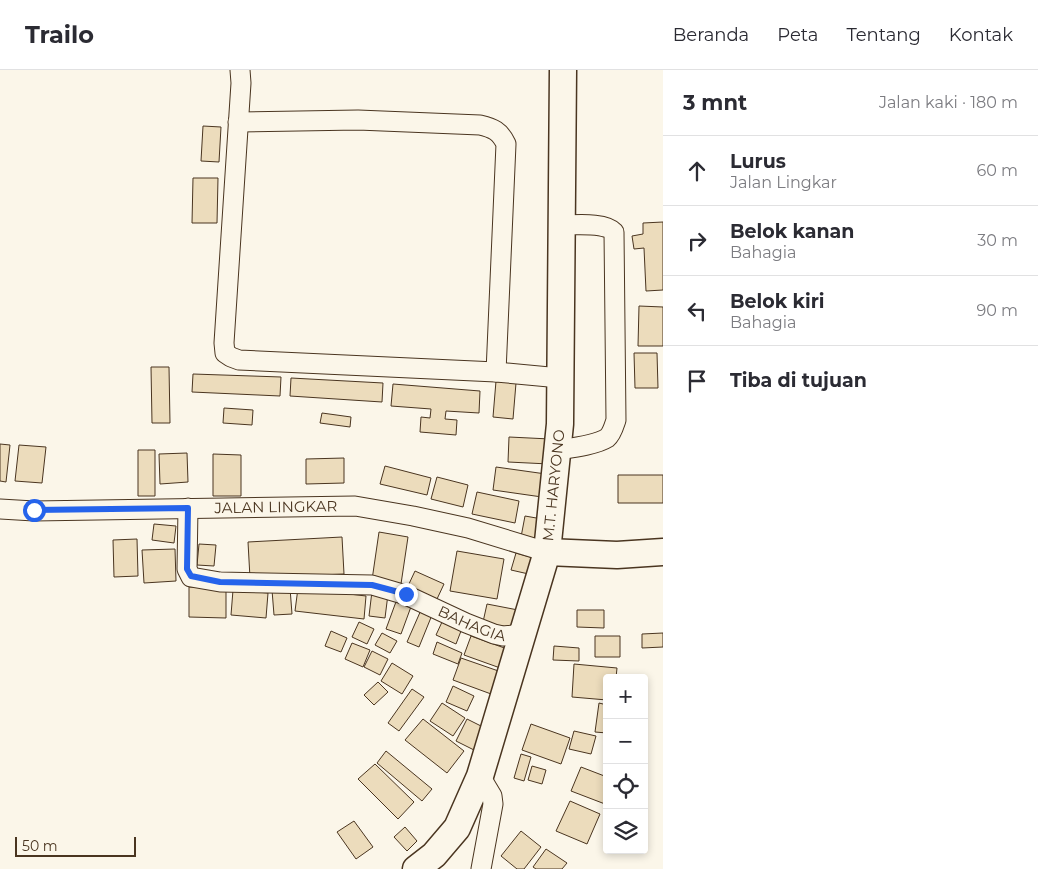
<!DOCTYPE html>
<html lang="id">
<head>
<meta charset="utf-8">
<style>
	body { margin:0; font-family:Montserrat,sans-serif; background:#f7f7f7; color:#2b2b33 }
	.controls { position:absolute; right:15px; bottom:15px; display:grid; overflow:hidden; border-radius:5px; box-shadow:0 2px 8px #0003 }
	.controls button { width:45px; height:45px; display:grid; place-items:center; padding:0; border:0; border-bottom:1px solid #e1e1e2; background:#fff; color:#2b2b33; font:25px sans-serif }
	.scale { position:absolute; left:15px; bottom:12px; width:121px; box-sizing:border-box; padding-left:5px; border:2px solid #4a3520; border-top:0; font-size:14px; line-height:18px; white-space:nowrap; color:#4a3520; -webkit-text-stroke:4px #fbf6e9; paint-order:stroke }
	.stop { position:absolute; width:15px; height:15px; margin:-11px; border:4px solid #2563eb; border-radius:50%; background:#fff }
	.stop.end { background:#2563eb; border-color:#fff; box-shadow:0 1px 5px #0008 }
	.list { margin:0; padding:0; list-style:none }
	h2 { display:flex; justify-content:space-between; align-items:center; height:65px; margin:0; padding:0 20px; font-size:21px }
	h2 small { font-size:16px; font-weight:400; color:#7c7c81 }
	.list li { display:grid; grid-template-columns:32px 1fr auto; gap:15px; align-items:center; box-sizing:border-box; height:70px; padding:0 20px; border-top:1px solid #e1e1e2 }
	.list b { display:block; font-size:19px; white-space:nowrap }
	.list p { margin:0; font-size:16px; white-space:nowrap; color:#7c7c81 }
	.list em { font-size:16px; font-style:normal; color:#7c7c81 }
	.icon { flex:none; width:28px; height:28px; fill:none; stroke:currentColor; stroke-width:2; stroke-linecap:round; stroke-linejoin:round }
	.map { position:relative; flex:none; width:663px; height:799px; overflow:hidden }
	header { display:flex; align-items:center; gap:30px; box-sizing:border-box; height:70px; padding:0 25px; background:#fff; border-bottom:1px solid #e1e1e2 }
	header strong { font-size:24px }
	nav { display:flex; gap:28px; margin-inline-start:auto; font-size:18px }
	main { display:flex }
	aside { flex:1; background:#fff }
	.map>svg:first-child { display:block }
	.building { fill:#ecdcbc; stroke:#4a3520 }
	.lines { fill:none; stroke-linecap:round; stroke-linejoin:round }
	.minor-casing { stroke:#4a3520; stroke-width:21 }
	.highway-casing { stroke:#4a3520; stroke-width:29 }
	.minor { stroke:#fbf6e9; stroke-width:19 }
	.highway { stroke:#fbf6e9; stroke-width:26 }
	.route { stroke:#2563eb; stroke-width:6 }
	.labels { text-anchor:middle; stroke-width:4; stroke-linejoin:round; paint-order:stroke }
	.street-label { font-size:15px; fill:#4a3520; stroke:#fbf6e9 }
</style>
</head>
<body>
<header>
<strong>Trailo</strong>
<nav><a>Beranda</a><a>Peta</a><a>Tentang</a><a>Kontak</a></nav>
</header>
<main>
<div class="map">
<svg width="663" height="799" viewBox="0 0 663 799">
	<rect width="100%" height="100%" fill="#fbf6e9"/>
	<!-- building -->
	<path class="building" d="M203 56 221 57 219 92 201 91Z
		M193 108H218L217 153H192Z
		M663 152V220L646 221 644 178 634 179 632 166 643 164V153Z
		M639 236 663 237V276H638Z
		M634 283H657L658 318H635Z
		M151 297H169L170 353H152Z
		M193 304 281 307 280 326 192 322Z
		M291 308 383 313 382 332 290 326Z
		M496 311 516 313 513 349 493 347Z
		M393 314 480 321 479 343 446 341 445 349 457 350 456 365 420 362 421 347 430 348 431 339 391 336Z
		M224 338 253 340 252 355 223 353Z
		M322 343 351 347 350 357 320 353Z
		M509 367 550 369 549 394 508 392Z
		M0 374 10 375 6 412 0 411Z
		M19 375 46 377 42 413 15 411Z
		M138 380H155V426H138Z
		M187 383 188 412 160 414 159 384Z
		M213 384 241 385V426H213Z
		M344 388V413L306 414V389Z
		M385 396 431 408 427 425 380 414Z
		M496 397 553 405 549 428 493 420Z
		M618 405H663V433H618Z
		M437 407 468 415 463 437 431 429Z
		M477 422 519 431 515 453 472 444Z
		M525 446 542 449 538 470 521 467Z
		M154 454 176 456 174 473 152 470Z
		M379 462 408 467 401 514 372 510Z
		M342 467 344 504 250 508 248 472Z
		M137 469 138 506 114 507 113 470Z
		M199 474 216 475 214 496 197 495Z
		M175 479 176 511 144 513 142 480Z
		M457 481 504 489 497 529 450 521Z
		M516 483 537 489 533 505 511 500Z
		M415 501 444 514 437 529 408 516Z
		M189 517H226V548L189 547Z
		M290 518 292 544 274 545 272 520Z
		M298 518 366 526 364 549 295 541Z
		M233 520 268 523 266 548 231 545Z
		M372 521 388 524 385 548 369 546Z
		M397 529 412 534 401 564 386 559Z
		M487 534 518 540 514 559 483 552Z
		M421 540 432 545 419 577 407 572Z
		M577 540H604V558L577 557Z
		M359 552 374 559 367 574 352 567Z
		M442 552 461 561 456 574 436 565Z
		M331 561 347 568 341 582 325 576Z
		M382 563 397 571 390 583 375 575Z
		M663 563V577L642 578V564Z
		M471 566 510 580 503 599 464 585Z
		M595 566H620V587H595Z
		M437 572 462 583 458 594 433 584Z
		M352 573 370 580 363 597 345 589Z
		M554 576 579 578V591L553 590Z
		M372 581 388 589 380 605 364 597Z
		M461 588 510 605 502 628 453 610Z
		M392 593 413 606 402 624 381 611Z
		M574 594 617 598 616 608H607V630L572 627Z
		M378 612 388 622 374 635 364 625Z
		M453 616 474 626 467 641 446 632Z
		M412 619 424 627 399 661 388 653Z
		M442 633 465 648 453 666 430 651Z
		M599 633 607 635V663L595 662Z
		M423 649 464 681 447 703 405 670Z
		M467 649 493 662 482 684 456 671Z
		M531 654 570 668 561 694 522 680Z
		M574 661 596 666 591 684 569 679Z
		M386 681 432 719 422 731 377 693Z
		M521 684 531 687 524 711 514 708Z
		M375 694 414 732 398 749 358 709Z
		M532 696 546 700 542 714 528 710Z
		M581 697 607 707V730L605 734 571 721Z
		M570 731 600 744 587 774 556 761Z
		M354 751 373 777 356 789 337 762Z
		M405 757 417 771 407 781 394 767Z
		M521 761 541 777 524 799H517L501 786Z
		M546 779 567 793 562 799H536L533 797Z"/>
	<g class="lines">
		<!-- minor casing -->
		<g class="minor-casing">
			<g id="minor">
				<path d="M240 0 241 13 224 273 225 283 231 287 239 290 496 302 560 308"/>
				<path d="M238 52 358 50 480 55C493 58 500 61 506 74L496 302"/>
				<path d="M558 380C571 378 596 375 607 368 612 364 614 356 616 350L614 162C605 152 576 155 562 155"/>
				<path id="s1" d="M188 438 187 499 191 507 220 512 372 515 406 525 466 553 494 564 503 566 514 565 526 558"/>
				<path id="s2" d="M0 439 34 441 355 436 413 446 468 458 547 482"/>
				<path d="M480 706 492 726 493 734 481 799"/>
			</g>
		</g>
		<!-- highway casing -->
		<g class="highway-casing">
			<g id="highway">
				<path d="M547 482 617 485 663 482"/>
				<path id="s3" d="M416 799 434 785 457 758 480 706 547 482 560 354 563 0"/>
			</g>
		</g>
		<!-- minor -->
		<use href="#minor" class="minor"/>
		<!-- highway -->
		<use href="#highway" class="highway"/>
	</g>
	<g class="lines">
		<!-- route -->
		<path class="route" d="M34 440 188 438 187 499 191 506 220 512 372 515 406 524"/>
	</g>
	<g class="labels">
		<!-- street labels -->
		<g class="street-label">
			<text dy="5" stroke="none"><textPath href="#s3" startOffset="416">M.T. HARYONO</textPath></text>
			<text dy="5" stroke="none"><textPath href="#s2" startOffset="276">JALAN LINGKAR</textPath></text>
			<text dy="5" stroke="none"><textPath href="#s1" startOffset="359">BAHAGIA</textPath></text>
		</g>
	</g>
</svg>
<div class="controls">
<button>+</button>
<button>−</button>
<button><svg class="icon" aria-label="locate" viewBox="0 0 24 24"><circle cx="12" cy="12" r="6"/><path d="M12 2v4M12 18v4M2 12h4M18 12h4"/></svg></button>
<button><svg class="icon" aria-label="layers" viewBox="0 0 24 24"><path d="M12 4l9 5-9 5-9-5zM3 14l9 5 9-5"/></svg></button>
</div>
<div class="scale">50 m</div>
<div class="stop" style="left:34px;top:440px"></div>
<div class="stop end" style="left:406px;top:524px"></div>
</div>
<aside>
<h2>3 mnt<small>Jalan kaki · 180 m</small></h2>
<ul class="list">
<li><svg class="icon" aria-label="ahead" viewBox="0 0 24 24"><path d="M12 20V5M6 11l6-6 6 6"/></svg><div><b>Lurus</b><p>Jalan Lingkar</p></div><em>60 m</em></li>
<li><svg class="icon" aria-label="right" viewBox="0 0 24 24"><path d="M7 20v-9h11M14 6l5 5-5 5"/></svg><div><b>Belok kanan</b><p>Bahagia</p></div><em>30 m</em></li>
<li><svg class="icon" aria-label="left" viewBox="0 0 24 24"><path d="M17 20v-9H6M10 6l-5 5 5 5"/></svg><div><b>Belok kiri</b><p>Bahagia</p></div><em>90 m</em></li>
<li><svg class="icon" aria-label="arrive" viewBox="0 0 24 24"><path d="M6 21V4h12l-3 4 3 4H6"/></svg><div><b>Tiba di tujuan</b></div></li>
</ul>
</aside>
</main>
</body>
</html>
